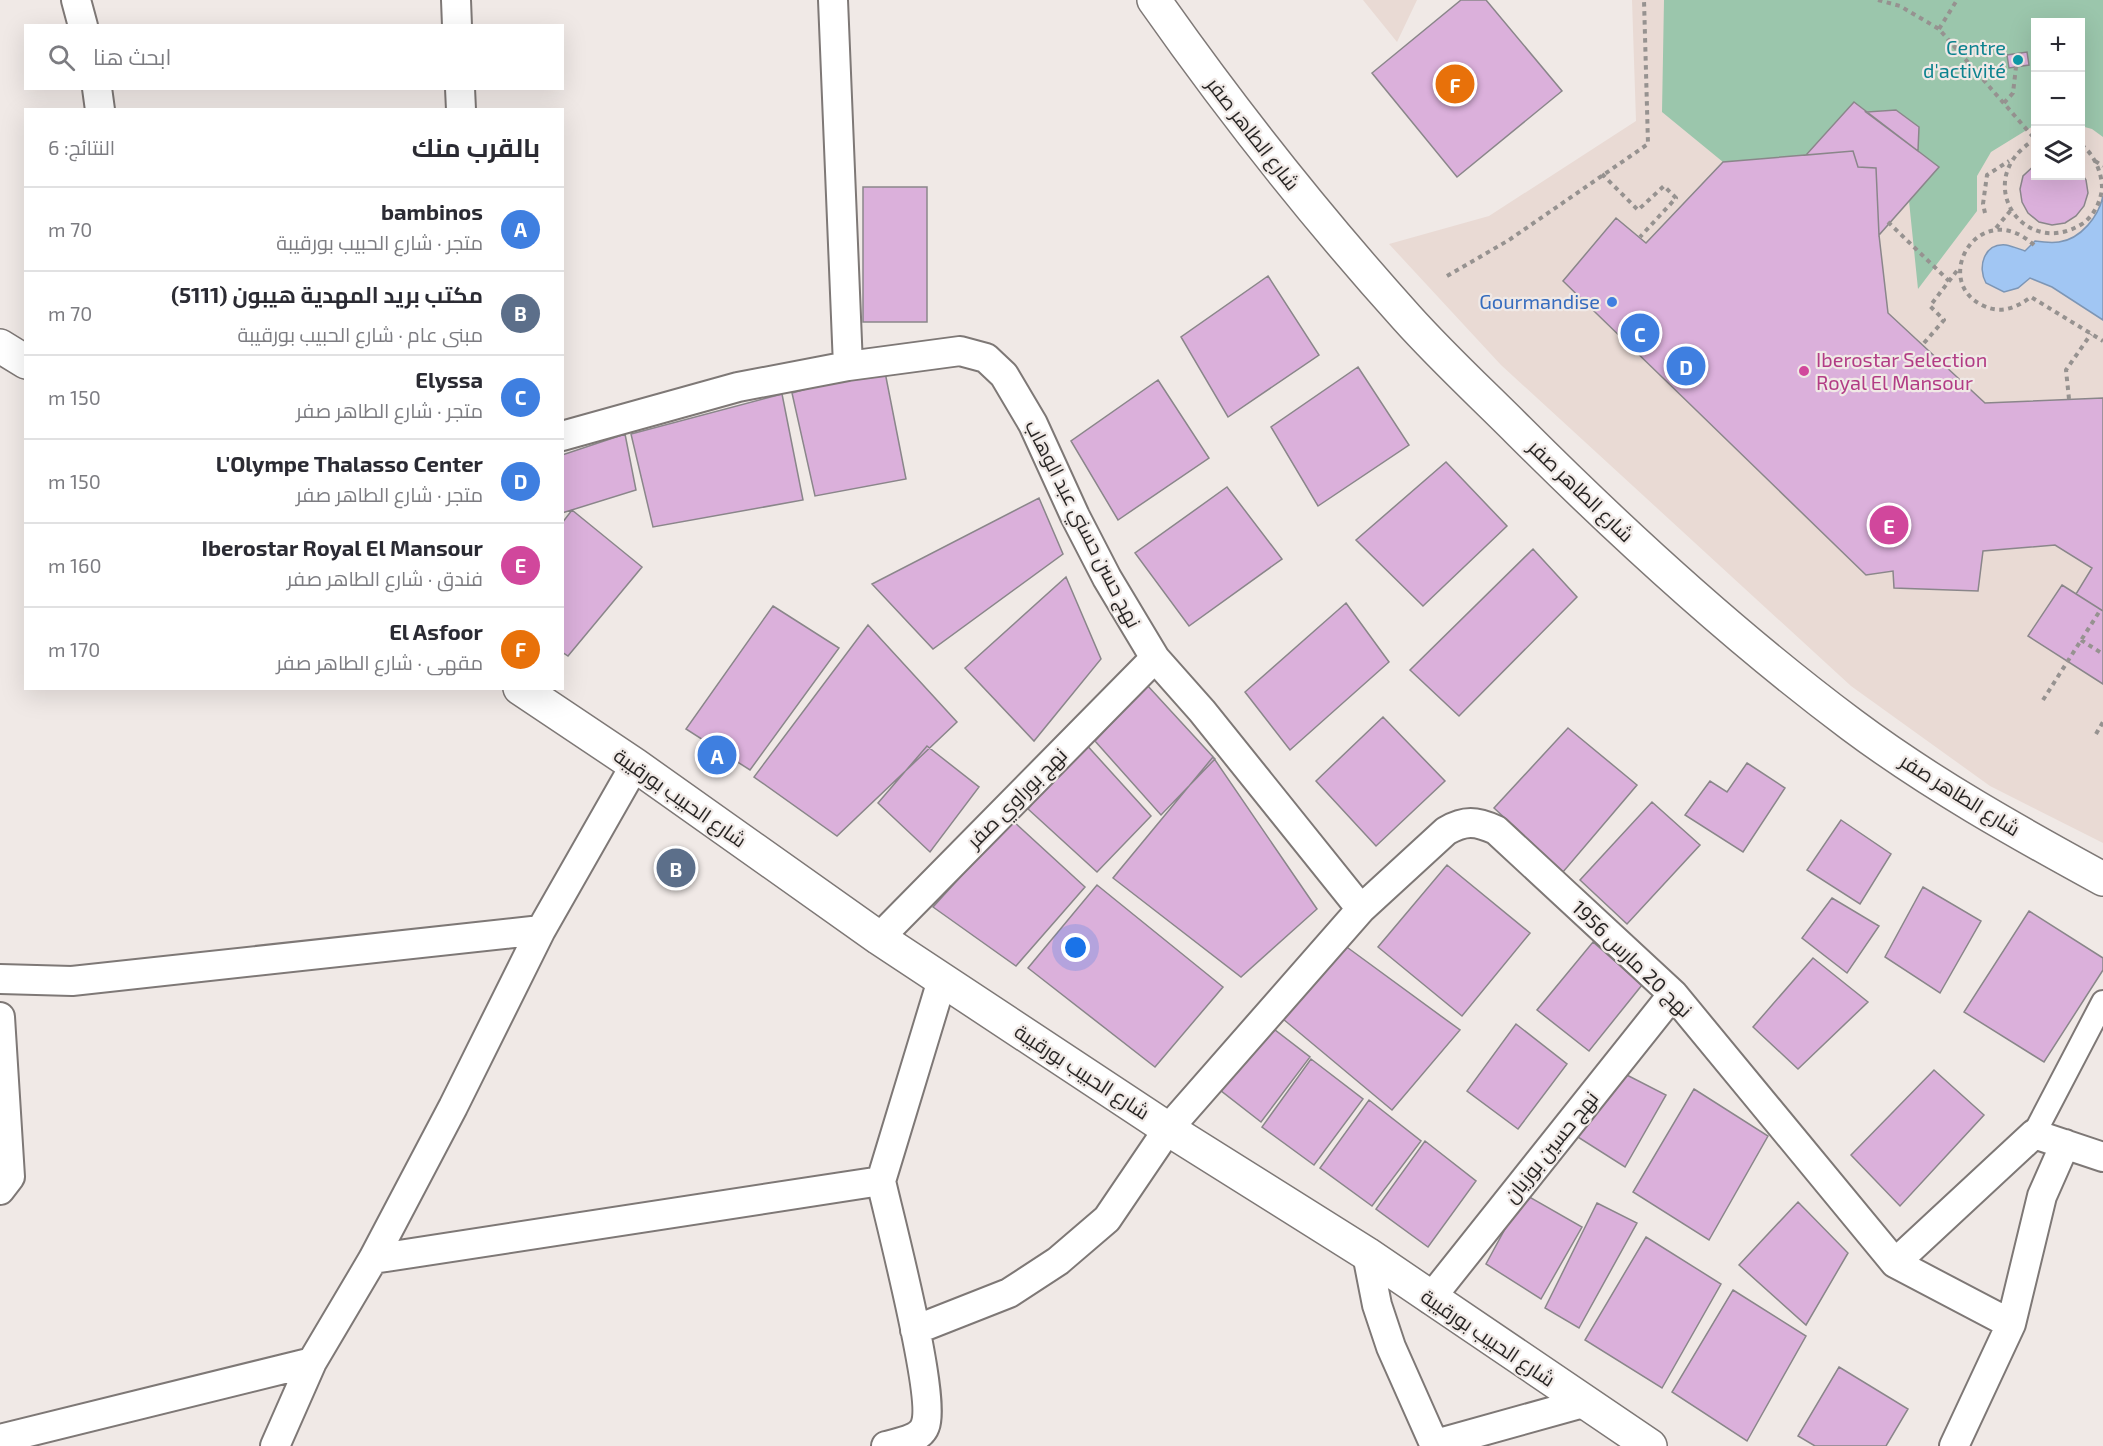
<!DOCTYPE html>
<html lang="ar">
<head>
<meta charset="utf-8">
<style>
	body { margin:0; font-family:"Exo 2",Cairo,sans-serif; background:#f2f2f3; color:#2b2b33; direction:rtl }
	.controls { position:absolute; right:18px; top:18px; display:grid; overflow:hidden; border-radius:0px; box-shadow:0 6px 24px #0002 }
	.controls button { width:54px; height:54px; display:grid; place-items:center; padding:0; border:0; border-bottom:2px solid #e1e1e2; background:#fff; color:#2b2b33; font:30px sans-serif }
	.you { position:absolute; left:1076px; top:948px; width:21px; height:21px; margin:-15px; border:4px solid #fff; border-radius:50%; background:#1a73e8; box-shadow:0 0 0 9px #1a73e833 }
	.badge { display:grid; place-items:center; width:39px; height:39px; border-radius:50%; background:#111827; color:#fff; font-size:20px; font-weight:700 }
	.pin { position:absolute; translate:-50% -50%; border:3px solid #fff; box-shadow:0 2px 6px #0006 }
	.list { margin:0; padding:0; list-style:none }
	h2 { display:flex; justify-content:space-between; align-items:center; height:78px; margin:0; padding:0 24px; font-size:26px }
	h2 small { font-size:20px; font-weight:400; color:#7c7c81 }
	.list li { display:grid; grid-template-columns:39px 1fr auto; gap:18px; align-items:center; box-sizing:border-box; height:84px; padding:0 24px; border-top:2px solid #e1e1e2 }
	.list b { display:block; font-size:22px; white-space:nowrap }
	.list p { margin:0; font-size:20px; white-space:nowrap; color:#7c7c81 }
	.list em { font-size:20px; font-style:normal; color:#7c7c81 }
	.icon { flex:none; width:33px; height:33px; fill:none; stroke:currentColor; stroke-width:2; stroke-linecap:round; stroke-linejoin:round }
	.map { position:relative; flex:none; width:2103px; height:1446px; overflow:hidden; direction:ltr }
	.search { position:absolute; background:#fff; box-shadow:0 6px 24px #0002; left:24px; top:24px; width:540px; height:66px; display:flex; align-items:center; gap:15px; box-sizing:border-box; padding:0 21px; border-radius:0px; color:#7c7c81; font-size:22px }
	.panel { position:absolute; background:#fff; box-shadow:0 6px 24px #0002; left:24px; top:108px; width:540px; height:582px; border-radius:0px; direction:rtl }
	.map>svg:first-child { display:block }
	.built { fill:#e9dad4; fill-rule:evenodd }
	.green { fill:#9bc6ac }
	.water { fill:#a1c6f3; stroke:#7d96b5; stroke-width:1.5 }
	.building { fill:#dbb0db; stroke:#8a868a; stroke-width:1.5 }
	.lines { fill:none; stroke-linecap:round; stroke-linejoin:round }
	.pedestrian-casing { stroke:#7e7876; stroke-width:26 }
	.minor-casing { stroke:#7e7876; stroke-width:32 }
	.secondary-casing { stroke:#7e7876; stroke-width:36 }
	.path { stroke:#969290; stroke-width:4; stroke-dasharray:4.5 4.5; stroke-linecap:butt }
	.pedestrian { stroke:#fff; stroke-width:22 }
	.minor { stroke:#fff; stroke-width:28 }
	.secondary { stroke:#fff; stroke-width:33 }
	.culture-dot { fill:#0f9aa8; stroke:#f0e9e6; stroke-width:2 }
	.shop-dot { fill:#3f7fe0; stroke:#f0e9e6; stroke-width:2 }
	.hotel-dot { fill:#d1479c; stroke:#f0e9e6; stroke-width:2 }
	.labels { text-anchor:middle; stroke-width:4.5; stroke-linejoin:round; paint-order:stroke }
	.culture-label { font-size:20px; fill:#0d838f; stroke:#f0e9e6; text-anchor:end }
	.street-label { font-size:20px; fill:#282625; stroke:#f0e9e6 }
	.shop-label { font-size:20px; fill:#366cbe; stroke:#f0e9e6; text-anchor:end }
	.hotel-label { font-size:20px; fill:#b23c85; stroke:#f0e9e6; text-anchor:start }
</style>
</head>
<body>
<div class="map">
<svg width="2103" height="1446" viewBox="0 0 2103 1446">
	<rect width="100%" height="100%" fill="#f0e9e6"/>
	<!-- built -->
	<path class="built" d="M1363 0H1417L1397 42Z
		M1632 0H2103V843L1990 786 1851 686 1501 365 1389 244 1489 216 1636 121ZM2036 22H2080V176H2036Z"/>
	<!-- green -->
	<path class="green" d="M1664 0H2103V137L2092 129 2081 126 2080 22H2036L2035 125 1991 152 1977 176V211L1918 289 1909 201 1938 167 1918 151 1919 127 1896 110 1866 112 1806 155 1723 162 1662 112Z"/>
	<!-- water -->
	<path class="water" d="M2103 196V320L2052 287 2030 278 2018 288 2004 292 1986 283C1977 267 1984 243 2006 245 2012 246 2019 249 2025 251L2035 241C2042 242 2051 243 2059 242 2081 239 2099 216 2103 196Z"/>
	<!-- building -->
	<path class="building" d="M1461 0H1486L1562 91 1457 177 1372 73Z
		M2027 52 2029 65 2009 68 2007 55Z
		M1854 102 1939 167 1879 235 1876 168 1858 167 1853 151 1806 155Z
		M1896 110 1919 127 1918 151 1866 112Z
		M1853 151 1858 167 1876 168 1879 235 1888 313 1985 403 2103 398V611L2076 594 2092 568 2055 545 1983 551 1978 591 1894 588 1893 571 1866 575 1563 281 1616 218 1646 243 1723 162Z
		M2036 164V176H2080V171L2086 180 2088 193 2084 206 2076 216 2065 223 2052 225 2039 222 2028 213 2022 202 2020 189 2023 176Z
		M863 187H927V322H863Z
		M1268 276 1319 355 1228 417 1181 337Z
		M884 367 906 479 815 496 792 393Z
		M1358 367 1409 445 1318 506 1271 427Z
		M1158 380 1209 458 1118 520 1071 441Z
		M782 394 803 500 653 527 631 434Z
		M625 434 636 490 562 513V455Z
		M1446 462 1507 526 1423 606 1356 540Z
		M1227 487 1282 559 1189 626 1135 553Z
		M1039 498 1063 554 933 649 872 584Z
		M572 510 642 567 568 656 562 652V523Z
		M1533 549 1577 597 1459 716 1410 670Z
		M1066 577 1101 659 1034 741 965 668Z
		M2062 585 2103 611V684L2028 636Z
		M1346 603 1389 662 1290 750 1245 692Z
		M773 606 839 648 750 770 686 729Z
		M868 625 957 722 837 836 754 777Z
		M1147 685 1215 759 1161 815 1095 741Z
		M1383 717 1445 781 1376 846 1316 781Z
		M1568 728 1637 785 1563 872 1494 808Z
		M1083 741 1151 816 1097 872 1028 809Z
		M927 746 979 787 930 852 878 803Z
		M1213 757 1317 909 1241 977 1113 878Z
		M1747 763 1785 788 1743 852 1685 815 1710 781 1727 792Z
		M1652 802 1700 845 1627 924 1580 880Z
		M1012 820 1085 887 1016 966 933 907Z
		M1841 820 1891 854 1860 904 1807 870Z
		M1447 865 1530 933 1462 1016 1378 947Z
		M1097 885 1223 987 1155 1067 1028 968Z
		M1923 887 1981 921 1940 993 1885 957Z
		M1832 898 1879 926 1847 973 1802 938Z
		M2029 911 2103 958V970L2044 1062 1964 1012Z
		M1593 942 1642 985 1589 1051 1537 1010Z
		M1344 945 1460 1030 1392 1110 1283 1019Z
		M1813 958 1868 1002 1798 1069 1753 1027Z
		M1516 1024 1567 1064 1518 1129 1467 1091Z
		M1270 1026 1310 1057 1261 1122 1220 1090Z
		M1311 1059 1363 1099 1314 1165 1262 1127Z
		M1934 1070 1984 1115 1900 1206 1851 1155Z
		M1619 1071 1666 1095 1625 1167 1570 1132Z
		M1694 1089 1768 1136 1709 1240 1633 1192Z
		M1369 1100 1421 1141 1372 1206 1320 1168Z
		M1425 1141 1476 1181 1428 1247 1376 1209Z
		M1524 1194 1582 1227 1541 1299 1486 1264Z
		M1798 1202 1848 1253 1806 1325 1739 1265Z
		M1597 1203 1637 1223 1579 1328 1545 1308Z
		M1646 1237 1721 1284 1662 1388 1585 1340Z
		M1733 1290 1806 1336 1747 1441 1672 1392Z
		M1839 1367 1908 1409 1886 1446H1815L1798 1436Z"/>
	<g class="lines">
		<!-- pedestrian casing -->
		<g class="pedestrian-casing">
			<path id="pedestrian" d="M2034 1134 2103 1002"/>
		</g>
		<!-- minor casing -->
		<g class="minor-casing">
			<path id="minor" d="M76 0 83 26
				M456 0 457 26
				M97 88 100 110
				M460 88 461 110
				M848 366 960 351 986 358 1004 375 1033 424 1075 516 1107 578 1155 658 1202 711 1361 909
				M562 436 738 387 848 366 833 0
				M879 938 1155 658
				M0 979 72 981 541 930
				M0 1017 10 1177 0 1190
				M881 1181 942 980
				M1367 1254 1377 1305 1391 1347 1435 1446
				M373 1259 881 1181C890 1221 937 1398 925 1426 920 1440 899 1442 886 1446
				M1895 1263 2034 1134 2103 1157
				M1430 1299 1673 994
				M915 1330 1009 1293 1058 1261 1107 1219 1168 1129 1361 909 1446 831C1465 820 1476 821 1496 830L1673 994 1895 1263 2011 1324
				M0 1439 312 1362
				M1436 1444 1583 1403
				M275 1446 312 1362 373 1259 453 1107 541 930 635 765
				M1954 1446 2011 1324 2042 1196 2065 1144"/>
		</g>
		<!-- secondary casing -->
		<g class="secondary-casing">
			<path id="secondary" d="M1154 0C1232 111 1316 217 1407 318 1442 357 1481 393 1518 430 1623 535 1733 636 1852 725 1931 784 2017 832 2103 879
				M0 346 26 362
				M520 688 635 765 879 938 1168 1129 1367 1254 1650 1446"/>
		</g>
		<!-- path -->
		<path class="path" d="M1878 0 1900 6 1939 29 2035 139
			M1939 29 1957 0
			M2004 103 2013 93 2016 67
			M2036 139C1969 177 2022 261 2082 224 2094 216 2101 201 2102 188 2102 173 2094 153 2080 144
			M2095 161 2103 166
			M1602 174 1638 210 1664 186 1676 198 1640 237
			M1985 213 1983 204 1987 175 2009 161
			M1888 222 1949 281
			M1996 228 2011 210
			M2034 245C1979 195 1929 282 1984 306 2001 314 2016 308 2031 297L2103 341
			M1447 276 1509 240 1648 144 1644 0
			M1924 343 1944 320 1930 306 1959 268
			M2069 399 2066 370 2091 334
			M2081 640 2103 654
			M2043 700 2101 609
			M2096 734 2103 722"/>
		<!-- pedestrian -->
		<use href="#pedestrian" class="pedestrian"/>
		<!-- minor -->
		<use href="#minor" class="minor"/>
		<!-- secondary -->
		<use href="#secondary" class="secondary"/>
	</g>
	<!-- markers -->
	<circle class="culture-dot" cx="2018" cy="60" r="6"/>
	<circle class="shop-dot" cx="1612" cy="302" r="6"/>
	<circle class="hotel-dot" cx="1804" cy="371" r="6"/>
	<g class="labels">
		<!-- culture labels -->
		<g class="culture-label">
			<text x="2006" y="55">Centre<tspan x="2006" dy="23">d'activité</tspan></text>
		</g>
		<!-- street labels -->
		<g class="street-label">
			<text transform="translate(1253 134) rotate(52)" y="7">شارع الطاهر صفر</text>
			<text transform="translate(1581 491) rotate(44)" y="7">شارع الطاهر صفر</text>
			<text transform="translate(1083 524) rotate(63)" y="7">نهج حسن حسني عبد الوهاب</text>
			<text transform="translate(1960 795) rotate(32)" y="7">شارع الطاهر صفر</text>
			<text transform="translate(680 798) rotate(35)" y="7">شارع الحبيب بورقيبة</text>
			<text transform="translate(1017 798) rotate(-45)" y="7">نهج بوراوي صفر</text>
			<text transform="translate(1632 959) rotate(44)" y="7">نهج 20 مارس 1956</text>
			<text transform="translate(1082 1072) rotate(33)" y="7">شارع الحبيب بورقيبة</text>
			<text transform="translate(1551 1147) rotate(-51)" y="7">نهج حسين بوزيان</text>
			<text transform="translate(1488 1338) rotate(34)" y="7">شارع الحبيب بورقيبة</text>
		</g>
		<!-- shop labels -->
		<g class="shop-label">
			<text x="1600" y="309">Gourmandise</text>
		</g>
		<!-- hotel labels -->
		<g class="hotel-label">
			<text x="1816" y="367">Iberostar Selection<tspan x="1816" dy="23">Royal El Mansour</tspan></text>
		</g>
	</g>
</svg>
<div class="controls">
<button>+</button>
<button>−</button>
<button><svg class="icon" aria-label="layers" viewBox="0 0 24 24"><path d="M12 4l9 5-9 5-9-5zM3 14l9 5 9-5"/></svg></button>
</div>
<div class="you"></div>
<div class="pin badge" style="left:717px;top:755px;background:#3f7fe0">A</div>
<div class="pin badge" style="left:676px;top:868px;background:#5c6f8a">B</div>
<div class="pin badge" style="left:1640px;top:333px;background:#3f7fe0">C</div>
<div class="pin badge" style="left:1686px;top:366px;background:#3f7fe0">D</div>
<div class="pin badge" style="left:1889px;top:525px;background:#d1479c">E</div>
<div class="pin badge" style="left:1455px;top:84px;background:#e8710a">F</div>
<div class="search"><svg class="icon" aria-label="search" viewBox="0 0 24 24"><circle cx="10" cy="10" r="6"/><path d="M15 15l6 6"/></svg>ابحث هنا</div>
<section class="panel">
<h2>بالقرب منك<small>النتائج: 6</small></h2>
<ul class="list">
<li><span class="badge" style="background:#3f7fe0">A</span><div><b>bambinos</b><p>متجر · شارع الحبيب بورقيبة</p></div><em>70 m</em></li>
<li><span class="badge" style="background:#5c6f8a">B</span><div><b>مكتب بريد المهدية هيبون (5111)</b><p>مبنى عام · شارع الحبيب بورقيبة</p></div><em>70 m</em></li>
<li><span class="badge" style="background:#3f7fe0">C</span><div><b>Elyssa</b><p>متجر · شارع الطاهر صفر</p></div><em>150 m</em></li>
<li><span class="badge" style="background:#3f7fe0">D</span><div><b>L'Olympe Thalasso Center</b><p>متجر · شارع الطاهر صفر</p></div><em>150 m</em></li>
<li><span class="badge" style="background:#d1479c">E</span><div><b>Iberostar Royal El Mansour</b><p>فندق · شارع الطاهر صفر</p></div><em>160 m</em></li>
<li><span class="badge" style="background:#e8710a">F</span><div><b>El Asfoor</b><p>مقهى · شارع الطاهر صفر</p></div><em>170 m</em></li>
</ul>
</section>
</div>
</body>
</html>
